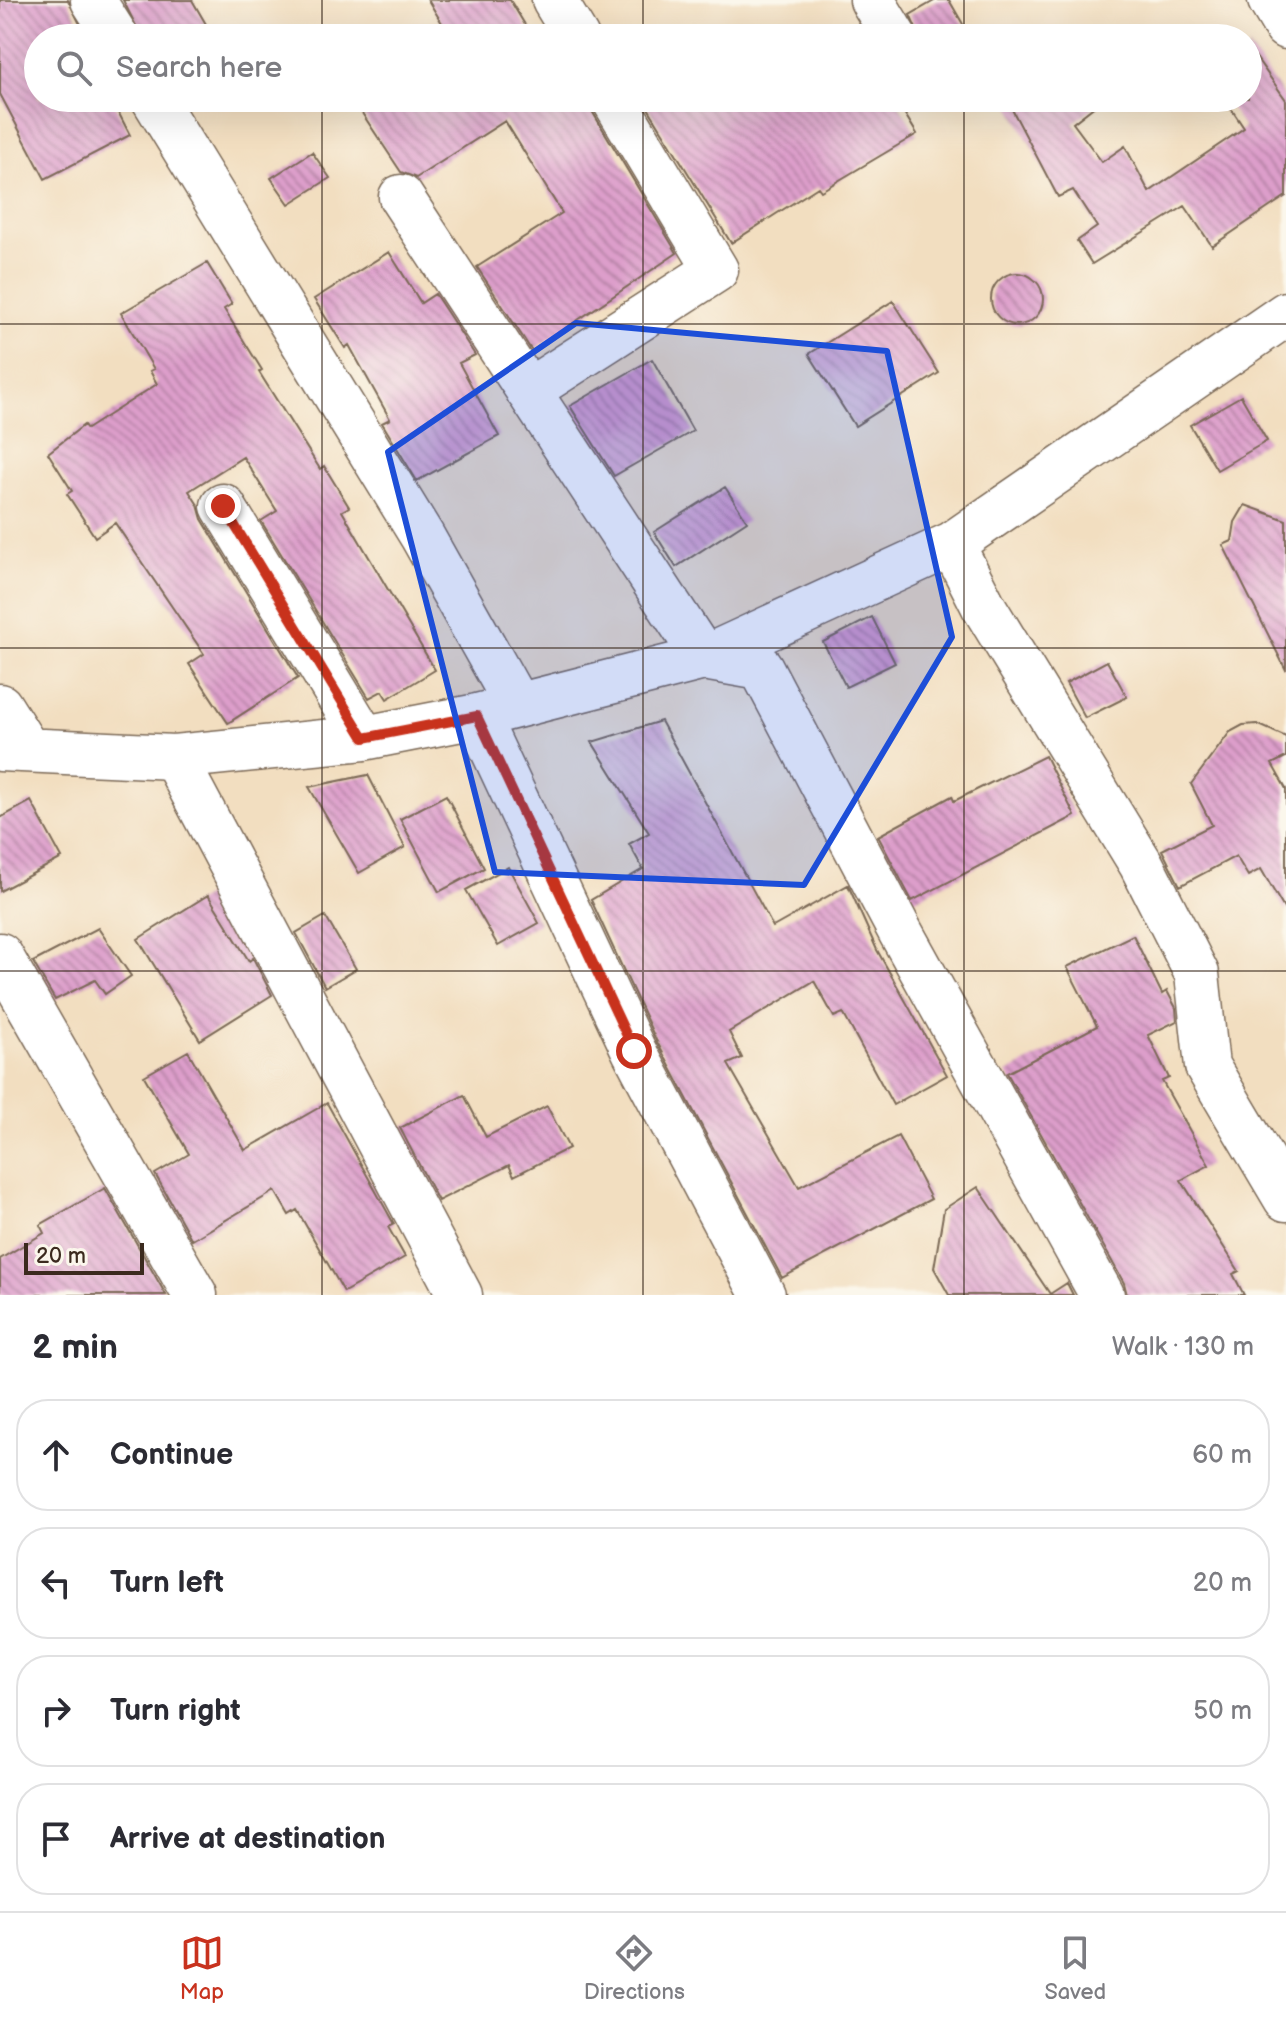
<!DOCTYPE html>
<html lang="en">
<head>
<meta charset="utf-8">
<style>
	body { margin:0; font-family:"Balsamiq Sans",sans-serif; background:#f7f7f7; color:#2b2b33 }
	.scale { position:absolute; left:24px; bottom:20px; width:120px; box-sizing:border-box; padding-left:8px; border:4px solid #3b2a1e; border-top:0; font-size:22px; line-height:28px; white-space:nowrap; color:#3b2a1e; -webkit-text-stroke:6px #fbf7ec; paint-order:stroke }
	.stop { position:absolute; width:24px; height:24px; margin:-18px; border:6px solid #c8321e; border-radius:50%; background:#fff }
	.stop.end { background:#c8321e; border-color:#fff; box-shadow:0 2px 8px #0008 }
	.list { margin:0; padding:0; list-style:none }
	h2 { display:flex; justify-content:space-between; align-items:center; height:104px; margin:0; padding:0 32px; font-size:34px }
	h2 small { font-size:26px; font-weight:400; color:#7c7c81 }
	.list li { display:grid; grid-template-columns:52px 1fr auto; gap:24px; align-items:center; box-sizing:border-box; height:112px; margin:0 16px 16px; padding:0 16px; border:2px solid #e1e1e2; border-radius:32px }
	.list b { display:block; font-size:30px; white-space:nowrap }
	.list em { font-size:26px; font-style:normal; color:#7c7c81 }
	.icon { flex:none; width:44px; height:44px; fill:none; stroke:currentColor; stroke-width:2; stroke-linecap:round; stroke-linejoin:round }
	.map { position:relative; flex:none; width:1286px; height:1295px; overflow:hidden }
	.search { position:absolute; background:#fff; box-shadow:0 8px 32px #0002; left:24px; right:24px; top:24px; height:88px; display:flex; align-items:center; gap:20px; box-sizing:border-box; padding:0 28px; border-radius:44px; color:#7c7c81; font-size:30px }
	.sheet { height:616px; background:#fff }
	nav { display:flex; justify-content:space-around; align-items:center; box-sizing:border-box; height:112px; border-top:2px solid #e1e1e2; background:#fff; font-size:22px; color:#7c7c81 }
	nav a { display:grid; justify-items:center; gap:4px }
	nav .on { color:#c8321e }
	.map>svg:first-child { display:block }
	.building { fill:url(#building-back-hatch) }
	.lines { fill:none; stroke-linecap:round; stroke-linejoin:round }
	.minor-casing { stroke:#7b6957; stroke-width:47 }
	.minor { stroke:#fff; stroke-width:44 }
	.route { stroke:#c8321e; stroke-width:10 }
	.marked { fill:#1d4ed8; fill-opacity:0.2; stroke:#1d4ed8; stroke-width:6; stroke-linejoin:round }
	.grid { fill:none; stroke:#3b2a1e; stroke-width:2; stroke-opacity:0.55 }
</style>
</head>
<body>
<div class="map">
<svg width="1286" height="1295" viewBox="0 0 1286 1295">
	<defs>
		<pattern id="building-back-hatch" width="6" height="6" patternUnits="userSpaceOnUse" patternTransform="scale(2)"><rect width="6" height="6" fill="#dd9ecb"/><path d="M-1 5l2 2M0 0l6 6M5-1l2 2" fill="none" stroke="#b481a4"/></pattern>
	</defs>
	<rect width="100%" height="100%" fill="#fbf7ec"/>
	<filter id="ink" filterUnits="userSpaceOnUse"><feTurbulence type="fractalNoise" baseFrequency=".0125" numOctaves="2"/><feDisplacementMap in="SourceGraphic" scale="16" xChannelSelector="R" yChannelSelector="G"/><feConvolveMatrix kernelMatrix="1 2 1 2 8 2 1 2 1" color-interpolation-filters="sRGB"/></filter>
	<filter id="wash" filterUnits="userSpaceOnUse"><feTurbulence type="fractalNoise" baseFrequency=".006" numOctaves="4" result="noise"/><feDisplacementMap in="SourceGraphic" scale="32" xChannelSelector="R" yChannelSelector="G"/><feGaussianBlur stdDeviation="1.8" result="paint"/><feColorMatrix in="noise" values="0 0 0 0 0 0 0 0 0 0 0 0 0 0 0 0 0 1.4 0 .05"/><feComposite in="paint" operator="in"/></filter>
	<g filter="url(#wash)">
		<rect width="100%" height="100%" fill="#f2dec0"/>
		<g id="blocks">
			<!-- building -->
			<path class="building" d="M0 0H68L87 38H38V98H111L130 135 45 179 0 94Z
				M123 0H192L214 38H142Z
				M428 0H510L533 38H451Z
				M936 0H949L971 38H920L910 15Z
				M1248 46 1286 100V196L1212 246 1185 206 1092 264 1077 241 1097 227 1073 190 1058 197 1006 98H1105L1073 123 1102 162 1125 146 1149 192 1244 128 1224 98H1248Z
				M352 98H588L592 111 677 253 532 351 477 267 562 213 505 121 416 178 401 172Z
				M642 98H895L917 134 821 191 818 187 731 243Z
				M312 152 330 178 289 204 271 178Z
				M389 252 421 303 435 294 475 355 459 363 499 436 417 481 382 423 390 419 349 345 345 348 314 299Z
				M207 263 232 304 224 309 262 370 259 372 320 469 324 466 349 507 342 511 435 670 387 699 382 691 369 698 261 521 277 511 243 457 189 491 198 505 202 519 298 678 228 723 189 664 204 654 115 523 95 537 67 494 72 491 48 453 84 425 87 429 157 384 150 371 154 369 121 313Z
				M991 299a26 26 0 1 1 52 0a26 26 0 1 1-52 0Z
				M893 301 939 373 855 426 809 354Z
				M652 359 693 431 614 476 570 406Z
				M1241 396 1267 441 1217 470 1190 425Z
				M725 487 747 521 676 567 654 532Z
				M1245 505 1286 520V670L1223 545 1232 541 1235 522Z
				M872 617 895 663 846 687 823 642Z
				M1107 661 1127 697 1085 718 1066 683Z
				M661 721 773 927 848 885 877 950 947 1075 893 1105 843 1013 834 1017 814 981 729 1032 742 1058 728 1064 799 1187 898 1136 931 1199 782 1278 656 1040 591 900 643 869 629 844 649 833 592 742Z
				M1257 724 1286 737V757L1272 764 1286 789V912L1261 869 1248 876 1236 856 1180 886 1162 850 1212 825 1191 784 1230 732 1243 725Z
				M1045 756 1075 816 912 901 878 836 952 796 954 801Z
				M368 775 405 847 359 873 309 787Z
				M446 795 484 868 439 892 400 819Z
				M31 801 62 858 0 891V818Z
				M508 867 539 923 498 946 466 890Z
				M208 895 249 961 253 958 272 995 200 1040 138 939Z
				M325 916 356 969 325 987 296 933Z
				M98 928 131 976 105 994 95 980 55 1000 33 962Z
				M1133 935 1162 994 1167 991 1176 1008 1177 1021 1148 1035 1169 1078 1162 1081 1209 1165 1181 1180 1239 1271 1233 1274 1244 1295H1127L1124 1283 1007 1073 1097 1026 1067 967Z
				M188 1051 245 1150 327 1103 394 1224 388 1227 405 1257 344 1292 297 1210 289 1215 275 1191 192 1240 155 1174 189 1154 144 1076Z
				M464 1095 486 1137 547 1106 569 1148 514 1176 509 1165 438 1201 400 1128Z
				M978 1187 1050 1294 1067 1283 1073 1295H949L934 1268 944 1209Z
				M105 1188 166 1295H0V1259L44 1233 40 1225Z"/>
		</g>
	</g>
	<g filter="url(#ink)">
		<use href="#blocks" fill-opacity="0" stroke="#7b6957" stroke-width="2"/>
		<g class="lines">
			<!-- minor casing -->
			<g class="minor-casing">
				<path id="minor" d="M93 0 117 38
					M554 0 577 38
					M872 0 895 38
					M1270 0 1286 27
					M153 98 422 536 517 705
					M401 197 704 658 761 668 901 933 1102 1295
					M528 391 716 270 613 98
					M223 506 364 738
					M952 544 984 607 1141 864 1197 974 1207 1066 1286 1199
					M0 706 27 749
					M477 716 634 1051 763 1295
					M0 749 174 757 364 738 477 716 704 658 952 544 1286 314
					M174 757 460 1295
					M0 955 195 1295"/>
			</g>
			<!-- minor -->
			<use href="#minor" class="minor"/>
		</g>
	</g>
	<g class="lines" filter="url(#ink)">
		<!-- route -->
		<path class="route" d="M223 506 364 738 477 716 634 1051"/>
	</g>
	<!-- marked area -->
	<path class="marked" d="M576 323 887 351 952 637 804 885 495 872 388 452Z"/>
	<!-- grid -->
	<path class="grid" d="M322 0V38M643 0V38M964 0V38M322 98V1295M643 98V1295M964 98V1295M0 324H1286M0 648H1286M0 971H1286"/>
</svg>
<div class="scale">20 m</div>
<div class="stop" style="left:634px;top:1051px"></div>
<div class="stop end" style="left:223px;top:506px"></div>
<div class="search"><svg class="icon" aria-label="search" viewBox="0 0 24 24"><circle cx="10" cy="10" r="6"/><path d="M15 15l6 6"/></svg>Search here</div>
</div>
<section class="sheet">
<h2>2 min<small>Walk · 130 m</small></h2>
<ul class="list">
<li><svg class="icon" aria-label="ahead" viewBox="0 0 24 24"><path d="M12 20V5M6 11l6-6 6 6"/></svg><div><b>Continue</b></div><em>60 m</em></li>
<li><svg class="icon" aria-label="left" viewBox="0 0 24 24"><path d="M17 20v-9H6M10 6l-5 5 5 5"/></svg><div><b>Turn left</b></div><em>20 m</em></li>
<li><svg class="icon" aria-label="right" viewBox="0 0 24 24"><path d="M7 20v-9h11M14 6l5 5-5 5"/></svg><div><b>Turn right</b></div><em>50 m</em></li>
<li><svg class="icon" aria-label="arrive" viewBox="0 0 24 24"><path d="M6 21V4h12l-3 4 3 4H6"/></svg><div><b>Arrive at destination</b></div></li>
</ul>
</section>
<nav>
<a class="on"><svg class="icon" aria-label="map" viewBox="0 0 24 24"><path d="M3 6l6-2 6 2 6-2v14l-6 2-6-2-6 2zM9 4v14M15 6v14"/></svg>Map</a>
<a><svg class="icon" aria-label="directions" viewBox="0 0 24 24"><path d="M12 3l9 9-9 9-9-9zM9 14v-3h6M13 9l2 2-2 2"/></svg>Directions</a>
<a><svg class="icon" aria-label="saved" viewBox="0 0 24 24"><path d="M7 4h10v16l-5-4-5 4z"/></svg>Saved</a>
</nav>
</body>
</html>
